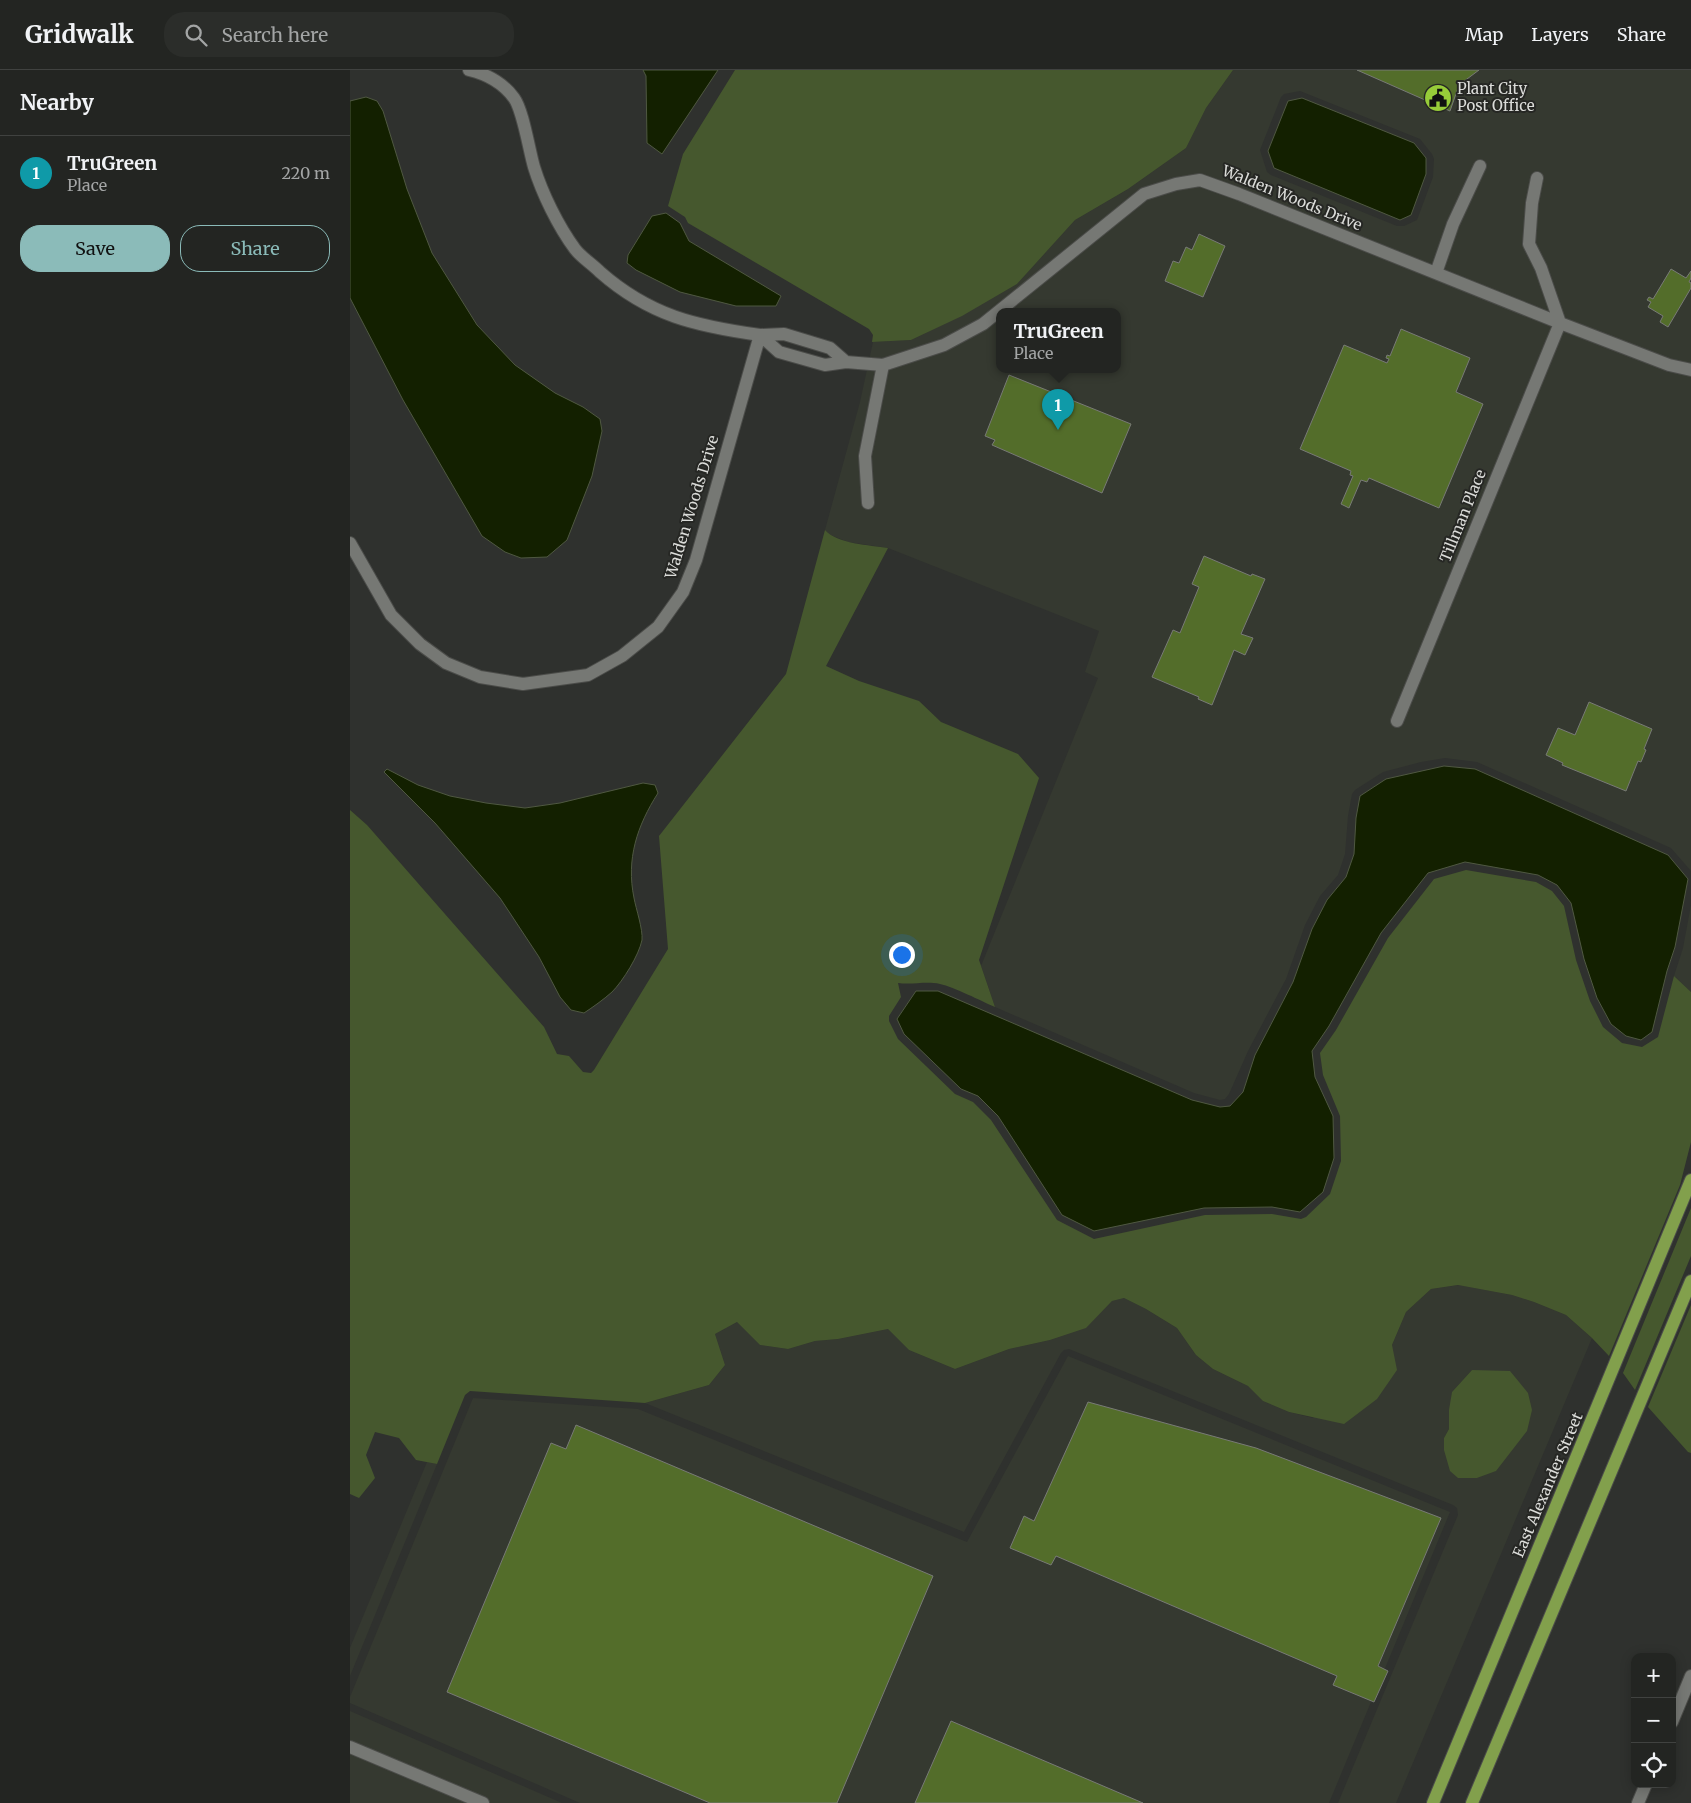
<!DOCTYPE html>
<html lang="en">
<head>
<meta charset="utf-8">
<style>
	body { margin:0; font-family:Merriweather,serif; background:#2b2d2a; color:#f1f3f6 }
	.controls { position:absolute; right:15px; bottom:15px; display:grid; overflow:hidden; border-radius:10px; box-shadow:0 2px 12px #0003 }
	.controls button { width:45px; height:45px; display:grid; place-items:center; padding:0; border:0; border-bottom:1px solid #404240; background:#232522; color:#f1f3f6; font:25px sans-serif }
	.you { position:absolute; left:551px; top:884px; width:18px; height:18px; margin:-12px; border:4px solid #fff; border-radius:50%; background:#1a73e8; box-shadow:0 0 0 8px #1a73e833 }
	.badge { display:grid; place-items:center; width:32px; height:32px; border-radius:50%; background:#8bbbb9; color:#fff; font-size:16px; font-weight:700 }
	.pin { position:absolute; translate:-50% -41px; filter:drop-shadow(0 1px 2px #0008) }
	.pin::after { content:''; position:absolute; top:26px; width:18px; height:15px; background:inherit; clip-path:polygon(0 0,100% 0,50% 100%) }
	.popup { position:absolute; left:646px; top:238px; width:125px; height:65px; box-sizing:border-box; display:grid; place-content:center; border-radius:10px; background:#232522; filter:drop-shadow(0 1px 4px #0005); font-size:16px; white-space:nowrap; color:#a3a5a5 }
	.popup b { font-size:19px; color:#f1f3f6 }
	.popup::after { content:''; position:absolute; left:50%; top:100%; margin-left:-10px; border:10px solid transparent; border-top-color:#232522 }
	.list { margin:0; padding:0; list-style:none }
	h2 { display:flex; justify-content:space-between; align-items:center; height:65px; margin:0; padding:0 20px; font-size:21px }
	h2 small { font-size:16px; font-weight:400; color:#a3a5a5 }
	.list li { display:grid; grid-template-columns:32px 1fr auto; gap:15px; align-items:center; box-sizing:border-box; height:75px; padding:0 20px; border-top:1px solid #404240 }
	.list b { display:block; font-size:19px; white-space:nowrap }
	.list p { margin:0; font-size:16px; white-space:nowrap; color:#a3a5a5 }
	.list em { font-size:16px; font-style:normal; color:#a3a5a5 }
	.actions { display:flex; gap:10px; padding:15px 20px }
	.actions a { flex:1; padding:11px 0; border:1px solid #8bbbb9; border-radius:20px; text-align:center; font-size:18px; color:#8bbbb9 }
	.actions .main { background:#8bbbb9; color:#111 }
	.icon { flex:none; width:28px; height:28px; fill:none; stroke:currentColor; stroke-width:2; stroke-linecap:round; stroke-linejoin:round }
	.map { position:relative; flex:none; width:1341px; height:1733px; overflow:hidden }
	header { display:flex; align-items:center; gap:30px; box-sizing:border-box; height:70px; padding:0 25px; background:#232522; border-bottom:1px solid #404240 }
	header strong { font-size:24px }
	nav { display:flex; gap:28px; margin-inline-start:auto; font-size:18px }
	.search { width:350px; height:45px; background:#2b2d2a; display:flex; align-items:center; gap:12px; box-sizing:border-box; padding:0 18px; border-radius:20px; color:#a3a5a5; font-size:19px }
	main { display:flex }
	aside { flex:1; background:#232522 }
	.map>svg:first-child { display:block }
	.built { fill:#353930; fill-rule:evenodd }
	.green { fill:#46582e }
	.water { fill:#132000; stroke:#4f5841 }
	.building { fill:#536d2a; stroke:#787a76 }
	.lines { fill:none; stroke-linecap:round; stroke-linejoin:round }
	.minor-casing { stroke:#4b4c49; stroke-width:14 }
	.major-casing { stroke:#4b4c49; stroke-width:14 }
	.minor { stroke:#767874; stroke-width:12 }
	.major { stroke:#82a04c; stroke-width:12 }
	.labels { text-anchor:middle; stroke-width:4; stroke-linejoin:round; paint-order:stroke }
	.poi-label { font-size:15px; fill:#dbdcd9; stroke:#262724; text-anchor:start }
	.street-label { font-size:15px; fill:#dbdcd9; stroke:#262724 }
</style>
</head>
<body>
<header>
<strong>Gridwalk</strong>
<div class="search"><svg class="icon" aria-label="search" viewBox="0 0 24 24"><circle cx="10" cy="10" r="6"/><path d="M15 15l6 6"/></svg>Search here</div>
<nav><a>Map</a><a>Layers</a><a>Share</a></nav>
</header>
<main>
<aside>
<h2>Nearby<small></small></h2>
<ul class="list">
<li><span class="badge" style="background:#0f9aa8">1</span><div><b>TruGreen</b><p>Place</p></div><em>220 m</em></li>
</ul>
<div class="actions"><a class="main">Save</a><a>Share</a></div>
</aside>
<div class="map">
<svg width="1341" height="1733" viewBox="0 0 1341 1733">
	<rect width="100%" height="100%" fill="#2f312e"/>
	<!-- built -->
	<path class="built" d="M883 0H1341V801L1321 778 1127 692 1095 688 1071 692 1033 702 1005 720 1002 724 998 746 995 784 988 805 970 826 955 855 936 909 898 981 879 1024 875 1029 870 1030 844 1023 645 937 631 896 748 608 735 602 749 561 538 478 498 472 478 464 475 460 510 332 523 272 561 270 613 245 667 214 725 150 778 119 836 78 856 38ZM950 21 1070 69 1082 84 1084 89 1083 107 1067 150 1054 156H1047L921 105 917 102 910 80 931 27 934 24ZM649 241H767V299H649Z
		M1341 835V922L1324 906 1333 878Z
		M1109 1215 1162 1225 1184 1232 1216 1245 1242 1268 1046 1733H988L1108 1445 1107 1438 1103 1435 719 1279 714 1280 711 1283 614 1462 295 1333 359 1315 375 1295 365 1264 387 1252 410 1275 438 1279 465 1271 488 1269 538 1259 559 1280 605 1299 659 1279 700 1270 735 1258 762 1231 774 1228 796 1239 827 1258 846 1285 863 1299 898 1316 913 1331 939 1342 963 1348 1042 1275 1056 1242 1081 1219ZM1122 1300 1145 1401 1127 1408H1108L1094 1368 1099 1359 1102 1322Z
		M718 1286 1100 1442 979 1733H230L0 1633V1627L123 1328 288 1339 617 1472Z
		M77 1392 87 1394 0 1606V1578Z
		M0 1641 212 1733H0Z"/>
	<!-- green -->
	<path class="green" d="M385 0H883L856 38 836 78 778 119 725 150 667 214 612 246 561 270 522 272 523 265 519 259 338 153 335 147 318 136 333 84Z
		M475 460C487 474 520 475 538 478L476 596 509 611 569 631 591 652 668 684 689 708 629 890 645 937C631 931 604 917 590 914 576 911 562 915 548 913L551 927 539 946V951L548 969 605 1024 623 1032 641 1050 707 1150 744 1169 855 1145 922 1144 951 1149 956 1147 980 1124 991 1091 990 1046 973 1005 970 983 986 960 1038 868 1084 809 1116 800 1186 812 1202 821 1214 836 1226 890 1240 931 1253 957 1272 973 1292 977 1308 967 1324 906 1341 922V1072L1330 1115 1259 1286 1242 1268 1216 1245 1184 1232 1162 1225 1108 1215 1081 1219 1056 1242 1042 1275 1047 1300 1027 1329 994 1354 939 1342 913 1331 898 1316 863 1299 846 1285 827 1258 796 1239 774 1228 762 1231 736 1258 700 1270 659 1279 605 1299 559 1280 538 1259 488 1269 465 1271 438 1279 410 1275 387 1252 365 1264 375 1295 359 1315 295 1333 120 1321 115 1325 87 1394 66 1390 49 1368 25 1362 16 1385 25 1408 9 1428 0 1424V740L17 755 194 957 207 984 219 986 233 1002 241 1003 244 1000 318 879 309 766 436 604Z
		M1341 1138V1186L1285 1320 1273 1303Z
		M1341 1235V1383L1338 1382 1298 1337Z
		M1122 1300 1160 1301 1178 1323 1182 1340 1177 1361 1146 1401 1127 1408H1108L1100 1401 1094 1380V1368L1099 1359V1340L1102 1322Z"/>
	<!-- water -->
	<path class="water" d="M293 0H368L312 84 297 73 296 6Z
		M16 27 27 31 33 41 57 119 82 183 127 255 165 295 205 323 233 337 250 349 252 361 242 406 217 470 197 487 171 488 155 482 132 466 53 330 0 228V31Z
		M952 28 1064 73 1076 88V104L1061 145 1050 150 924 98 918 81 938 31Z
		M316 143 330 153 339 171 431 226 426 236H386L330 222 286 200 277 193 278 185 302 146Z
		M1094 696 1125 699 1318 785 1338 809 1325 877 1317 901 1302 962 1291 970 1276 966 1261 954 1247 928 1234 889 1221 833 1207 815 1188 805 1115 792 1078 803 1031 863 979 956 962 981 965 1007 983 1046 984 1088 973 1122 950 1142 922 1137 854 1138 744 1161 712 1145 648 1046 628 1026 611 1019 554 964 547 949 566 921H588L842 1030 870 1037 880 1036 893 1022 905 985 943 912 962 859 977 830 996 807 1004 784 1006 748 1010 726 1036 709Z
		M37 699 68 715 100 726 136 733 175 738 210 733 293 713 305 715 308 723C287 756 276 789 284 828 286 839 293 859 292 870 289 885 273 911 262 922 253 930 243 937 234 943L221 940 210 927 189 887 150 828 85 753 34 702Z"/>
	<!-- building -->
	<path class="building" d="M1007 0H1129L1109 15 1100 41Z
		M849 164 875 176 853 227 815 211 823 191 829 193 836 177 842 180Z
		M1321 199 1336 208 1341 201V208L1339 212 1341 213V218L1318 257 1310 252 1313 246 1298 237 1301 232 1297 230 1299 227 1303 229Z
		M1051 259 1120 288 1106 322 1133 334 1089 438 1019 408 1017 412 1011 410 999 438 991 434 1003 406 1000 405 1001 401 950 379 994 275 1037 293 1039 289 1036 288 1037 285 1040 286Z
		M659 305 781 354 752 423 642 375 645 370 635 366Z
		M854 486 901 506 902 504 915 509 891 564 903 568 895 585 884 580 862 635 848 629 849 627 802 607 823 560 830 563 849 517 842 514Z
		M1239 632 1302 659 1294 679 1296 680 1291 692 1288 691 1276 721 1212 695 1213 693 1196 685 1208 658 1225 665Z
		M738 1332 906 1378 1091 1448 1028 1596 1038 1601 1024 1632 983 1615 987 1606 706 1486 701 1495 660 1478 674 1446 684 1451Z
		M226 1355 583 1506 487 1733H360L97 1622 201 1373 216 1379Z
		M601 1651 793 1733H565Z"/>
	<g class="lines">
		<!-- minor casing -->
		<g class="minor-casing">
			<path id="minor" d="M1086 203 1103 154 1130 96
				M410 265 429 282 475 295 496 292 533 295 594 275 633 254 794 124 826 114 850 110 889 124 1210 253 1319 295 1341 300
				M410 265 434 264 480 278 496 292
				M518 433 515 386 533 295
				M0 473 41 545 70 574 96 593 130 607 173 614 238 605 272 586 308 557 333 522 346 490 410 265C346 256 300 246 250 202 242 194 231 187 225 179 208 156 192 123 184 97 179 80 173 40 164 28 153 13 136 4 119 0
				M1047 651 1210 253 1191 198 1179 174 1182 133 1187 108
				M1322 1652 1341 1606
				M0 1677 133 1733
				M1288 1733 1296 1714"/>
		</g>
		<!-- major casing -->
		<g class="major-casing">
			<path id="major" d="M1083 1733 1341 1110
				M1122 1733 1341 1211"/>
		</g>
		<!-- minor -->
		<use href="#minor" class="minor"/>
		<!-- major -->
		<use href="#major" class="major"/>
	</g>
	<!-- icons -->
	<defs>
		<g id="civic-disc" transform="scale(1.4375)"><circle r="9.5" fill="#97cc39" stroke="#262724"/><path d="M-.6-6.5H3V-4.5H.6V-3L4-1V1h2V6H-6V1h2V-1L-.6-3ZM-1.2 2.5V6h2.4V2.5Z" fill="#111"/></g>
	</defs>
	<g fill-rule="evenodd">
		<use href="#civic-disc" x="1088" y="28"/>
	</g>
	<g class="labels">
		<!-- poi labels -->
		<g class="poi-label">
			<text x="1107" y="24">Plant City<tspan x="1107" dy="17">Post Office</tspan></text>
		</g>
		<!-- street labels -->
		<g class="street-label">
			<text transform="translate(942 128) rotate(22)" y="5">Walden Woods Drive</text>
			<text transform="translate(342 437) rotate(-73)" y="5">Walden Woods Drive</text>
			<text transform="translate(1113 446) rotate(-68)" y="5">Tillman Place</text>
			<text transform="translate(1198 1415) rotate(-67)" y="5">East Alexander Street</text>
		</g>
	</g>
</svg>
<div class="controls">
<button>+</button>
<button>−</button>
<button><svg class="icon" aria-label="locate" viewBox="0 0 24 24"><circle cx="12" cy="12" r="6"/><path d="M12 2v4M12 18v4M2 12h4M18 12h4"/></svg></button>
</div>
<div class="you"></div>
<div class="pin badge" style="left:708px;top:360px;background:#0f9aa8">1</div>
<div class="popup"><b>TruGreen</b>Place</div>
</div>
</main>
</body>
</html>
